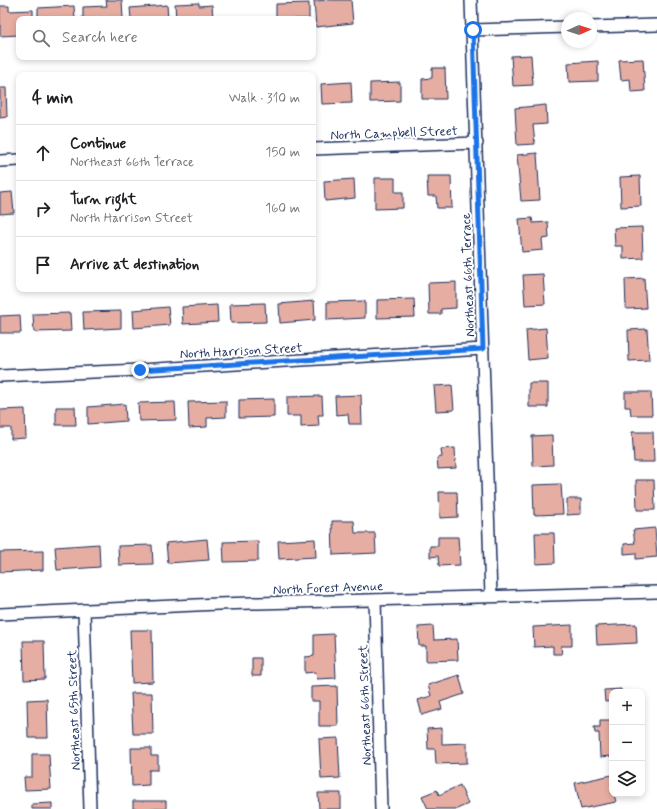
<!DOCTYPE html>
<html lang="en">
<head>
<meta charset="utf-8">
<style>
	body { margin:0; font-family:Mynerve,sans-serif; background:#f2f2f2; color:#202124 }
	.controls { position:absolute; right:12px; bottom:12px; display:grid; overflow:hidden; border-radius:8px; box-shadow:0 2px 6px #0003 }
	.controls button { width:36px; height:36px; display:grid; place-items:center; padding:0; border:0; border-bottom:1px solid #e0e0e0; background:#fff; color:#202124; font:20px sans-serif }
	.compass { position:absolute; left:561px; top:12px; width:36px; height:36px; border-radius:50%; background:#fff; box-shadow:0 2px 6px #0003; rotate:87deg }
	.stop { position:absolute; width:12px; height:12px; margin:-9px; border:3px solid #1a73e8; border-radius:50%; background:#fff }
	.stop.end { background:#1a73e8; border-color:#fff; box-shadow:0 1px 4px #0008 }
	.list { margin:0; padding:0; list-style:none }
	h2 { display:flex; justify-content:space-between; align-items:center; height:52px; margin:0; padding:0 16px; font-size:17px }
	h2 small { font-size:13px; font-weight:400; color:#757577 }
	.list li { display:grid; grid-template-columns:26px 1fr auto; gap:12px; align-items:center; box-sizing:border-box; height:56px; padding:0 16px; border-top:1px solid #e0e0e0 }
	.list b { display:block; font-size:15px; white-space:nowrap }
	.list p { margin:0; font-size:13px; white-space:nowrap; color:#757577 }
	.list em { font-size:13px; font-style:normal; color:#757577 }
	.icon { flex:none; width:22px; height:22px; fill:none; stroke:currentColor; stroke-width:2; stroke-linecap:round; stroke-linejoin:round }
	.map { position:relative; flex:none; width:657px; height:809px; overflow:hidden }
	.search { position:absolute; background:#fff; box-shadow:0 2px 6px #0003; left:16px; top:16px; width:300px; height:44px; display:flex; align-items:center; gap:10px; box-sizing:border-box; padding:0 14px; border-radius:8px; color:#757577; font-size:15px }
	.panel { position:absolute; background:#fff; box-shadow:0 2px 6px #0003; left:16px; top:72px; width:300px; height:220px; border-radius:8px }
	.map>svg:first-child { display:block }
	.building { fill:#e6ada2; stroke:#1b2f5e }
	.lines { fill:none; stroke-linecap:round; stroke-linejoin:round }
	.minor-casing { stroke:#1b2f5e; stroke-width:14 }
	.minor { stroke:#fff; stroke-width:11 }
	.route { stroke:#1a73e8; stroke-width:5 }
	.labels { text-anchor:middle; stroke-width:4; stroke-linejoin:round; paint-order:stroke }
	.street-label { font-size:13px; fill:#1b2f5e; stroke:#fff }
</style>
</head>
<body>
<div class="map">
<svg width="657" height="809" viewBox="0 0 657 809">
	<rect width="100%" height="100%" fill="#fff"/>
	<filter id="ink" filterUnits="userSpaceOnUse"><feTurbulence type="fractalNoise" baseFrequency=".025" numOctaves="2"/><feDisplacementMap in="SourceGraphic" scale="8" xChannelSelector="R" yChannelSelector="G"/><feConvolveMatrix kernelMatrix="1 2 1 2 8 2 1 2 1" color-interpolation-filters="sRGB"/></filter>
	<g filter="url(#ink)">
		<!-- building -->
		<path class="building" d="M106 0H122L123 19H83V7L107 6Z
			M329 0H351L353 23 316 27 314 1Z
			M199 3V6L212 5 213 19H176L175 4Z
			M309 3V19H271H276V4Z
			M167 5 168 19H131L130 8Z
			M0 6H9V11L33 10V19H19V35L0 36Z
			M74 6 75 19H38V8Z
			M531 55 533 85 513 86 511 56Z
			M643 59 645 91 631 92 630 79 621 80 619 60Z
			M598 61V81L569 82 568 63Z
			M432 68H445L446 99H422V79L432 78Z
			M351 82 352 103 322 104 321 84Z
			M400 82V101L370 102V83Z
			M0 88H6L7 117 0 118Z
			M546 105 547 124 533 125 535 144 517 145 515 108Z
			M537 153 540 200 521 201 517 155Z
			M427 176H451L452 208H437L436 196H428Z
			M640 176 641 206 621 207 620 177Z
			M375 178H395V192H403V208L375 209Z
			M354 179 355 198 325 201 324 181Z
			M12 192 14 213 0 214V193Z
			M532 218 533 223 548 222 549 238 542 239 543 250 522 252 519 219Z
			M642 227 643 258 623 259V246H615L614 228Z
			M543 274 545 304 525 305 523 275Z
			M644 278 646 308 626 309 625 279Z
			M456 282V308L441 309V314H429L428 283Z
			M414 299 415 317 377 318V300Z
			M314 301 315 320 280 323 279 304Z
			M365 301V318L327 320V302Z
			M265 303 266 322 231 323 230 304Z
			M217 305 218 322 183 324 182 307Z
			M168 307 170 325 134 328 133 310Z
			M121 311V328L84 330 83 312Z
			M70 313 71 331 34 332 33 314Z
			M20 315 21 333H0V316Z
			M546 328 548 358 528 360 526 330Z
			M647 329 649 360 629 361 628 330Z
			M529 383H548V407H529Z
			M452 385 454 410 436 411 434 386Z
			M625 392H651L652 415H631L630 407H625Z
			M361 395 362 424H349L348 414 336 415 335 396Z
			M322 396 323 415H318L319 426 301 427V416H287V397Z
			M274 399V417L239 418V400Z
			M226 401V417L207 418V427L189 428 188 402Z
			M175 402 176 420 139 421 138 403Z
			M125 404 126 421 88 424V407Z
			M56 407H75L76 425H56Z
			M25 409 26 438 11 439V428H0V410Z
			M632 432H653L654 462H634Z
			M552 435 553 465 533 466 532 436Z
			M455 448 456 468 438 469 437 458 442 457 441 449Z
			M636 480H654L655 510H637Z
			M561 484 563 514 534 515 533 485Z
			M439 492H457L458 517 440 518Z
			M567 499H581V514L567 515Z
			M332 521H354L355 533H375L376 553 333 555Z
			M655 528 657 557 636 559V553L624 554V544L635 543 633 530Z
			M535 533H554L555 563 536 564Z
			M438 537H458L460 565 439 566 438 556 430 557V546H438Z
			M207 539 209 560 168 563 166 543Z
			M315 539 316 557 279 559 278 541Z
			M258 541V561L224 562 223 542Z
			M99 544 100 567 57 570 55 547Z
			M152 545 153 564 119 565 118 546Z
			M43 551V570L0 572V552Z
			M636 624 637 643 597 645 596 626Z
			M572 625V646H561L562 654H553V646L534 647 533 627Z
			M433 626 434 640 457 639 458 660 426 661V646H419L418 627Z
			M130 630H152L153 682 132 683Z
			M334 634 336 678 317 679 316 672 305 673V657L314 656V635Z
			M23 641H44L45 679 24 680Z
			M252 658H261V676H252Z
			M459 675 464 694 440 702 442 709 422 715 418 700 431 696 428 685Z
			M337 686 338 726H319V701H311V687Z
			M621 689V692H612V701L605 702 604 690Z
			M131 693H152L153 734H133Z
			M47 699 48 738H28L27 700Z
			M600 720H612V756L600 757 599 733H595L594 727H600Z
			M442 728V744L467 743V763L436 764 435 749H428L427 729Z
			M338 738 340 778 321 779 319 739Z
			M131 748H151V756H158V770H149V785L132 786Z
			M32 754H49L51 789 25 790 24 777H32Z
			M612 775V794H614L616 802 581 809 575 783Z
			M460 785 468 804 457 809H428L422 796 437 790 439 795Z
			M318 793H341V809H319Z
			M133 801H166V809H133Z
			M52 803V809H32V804Z"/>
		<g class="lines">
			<!-- minor casing -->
			<g class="minor-casing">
				<path id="minor" d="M471 0 491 596
					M591 27 657 25
					M473 30 567 27
					M313 149 477 143
					M0 161 19 160
					M0 376 140 370 483 349
					M375 600 381 809
					M84 610 90 809
					M0 614 218 604 657 592"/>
			</g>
			<!-- minor -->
			<use href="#minor" class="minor"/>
		</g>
	</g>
	<g class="lines" filter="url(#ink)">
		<!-- route -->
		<path class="route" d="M140 370 483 349 473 30"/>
	</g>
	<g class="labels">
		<!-- street labels -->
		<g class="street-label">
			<text transform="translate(394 132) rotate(-2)" y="5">North Campbell Street</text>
			<text transform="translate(467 275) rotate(-92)" y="5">Northeast 66th Terrace</text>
			<text transform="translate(241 350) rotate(-3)" y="5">North Harrison Street</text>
			<text transform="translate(328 587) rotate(-2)" y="5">North Forest Avenue</text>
			<text transform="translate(364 705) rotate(-92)" y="5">Northeast 66th Street</text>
			<text transform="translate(73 710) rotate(-92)" y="5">Northeast 65th Street</text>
		</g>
	</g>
</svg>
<div class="controls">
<button>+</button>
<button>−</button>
<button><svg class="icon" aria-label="layers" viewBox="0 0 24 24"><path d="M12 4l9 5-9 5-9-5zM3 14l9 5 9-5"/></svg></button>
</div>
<svg class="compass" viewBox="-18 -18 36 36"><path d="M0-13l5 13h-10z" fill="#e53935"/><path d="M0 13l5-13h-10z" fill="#757577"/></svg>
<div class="stop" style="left:473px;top:30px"></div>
<div class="stop end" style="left:140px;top:370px"></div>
<div class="search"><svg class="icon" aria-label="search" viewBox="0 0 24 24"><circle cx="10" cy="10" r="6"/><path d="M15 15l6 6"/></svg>Search here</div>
<section class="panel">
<h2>4 min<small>Walk · 310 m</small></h2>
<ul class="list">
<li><svg class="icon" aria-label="ahead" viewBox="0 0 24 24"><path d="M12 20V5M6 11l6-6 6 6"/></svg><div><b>Continue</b><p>Northeast 66th Terrace</p></div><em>150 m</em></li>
<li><svg class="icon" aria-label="right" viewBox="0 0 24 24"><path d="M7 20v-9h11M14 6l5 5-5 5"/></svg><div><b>Turn right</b><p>North Harrison Street</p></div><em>160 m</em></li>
<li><svg class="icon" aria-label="arrive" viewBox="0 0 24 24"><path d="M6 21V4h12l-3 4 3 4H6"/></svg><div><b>Arrive at destination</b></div></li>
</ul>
</section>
</div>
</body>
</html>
